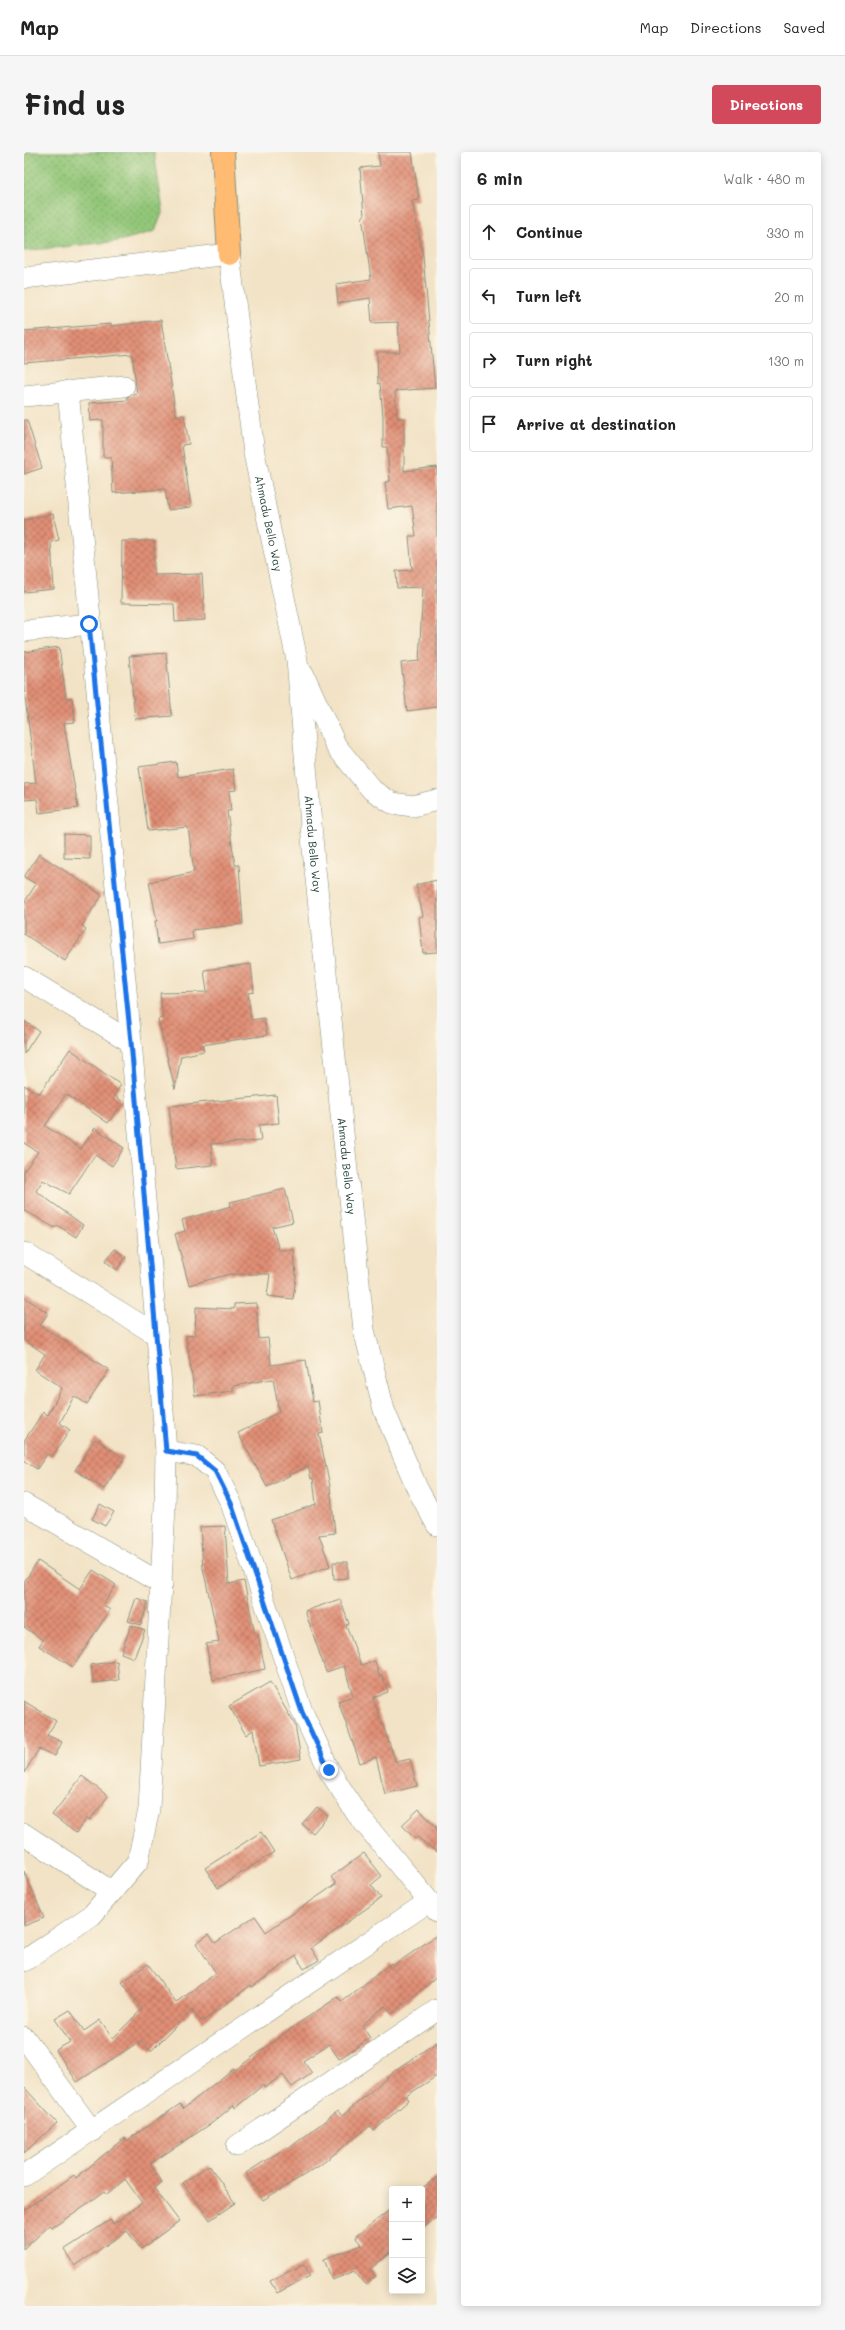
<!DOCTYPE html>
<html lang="en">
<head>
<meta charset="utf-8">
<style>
	body { margin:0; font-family:Mali,sans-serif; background:#f6f6f6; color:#222 }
	.controls { position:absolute; right:12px; bottom:12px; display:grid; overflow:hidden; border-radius:4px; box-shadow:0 2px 10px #0003 }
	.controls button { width:36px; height:36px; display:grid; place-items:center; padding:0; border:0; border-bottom:1px solid #e0e0e0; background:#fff; color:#222; font:20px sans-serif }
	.stop { position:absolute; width:12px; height:12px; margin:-9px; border:3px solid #1a73e8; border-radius:50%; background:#fff }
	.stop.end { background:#1a73e8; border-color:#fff; box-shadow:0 1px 4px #0008 }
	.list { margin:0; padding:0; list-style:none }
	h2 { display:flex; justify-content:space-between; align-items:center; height:52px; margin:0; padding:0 16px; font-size:17px }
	h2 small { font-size:13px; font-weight:400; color:#767676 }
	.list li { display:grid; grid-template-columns:26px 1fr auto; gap:12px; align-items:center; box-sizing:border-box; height:56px; margin:0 8px 8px; padding:0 8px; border:1px solid #e0e0e0; border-radius:4px }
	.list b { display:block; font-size:15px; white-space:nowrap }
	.list em { font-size:13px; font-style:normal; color:#767676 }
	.icon { flex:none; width:22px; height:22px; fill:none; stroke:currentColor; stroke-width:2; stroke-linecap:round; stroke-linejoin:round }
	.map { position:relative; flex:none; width:413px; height:2154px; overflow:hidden; border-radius:4px }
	header { display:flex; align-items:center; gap:24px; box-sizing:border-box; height:56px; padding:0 20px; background:#fff; border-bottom:1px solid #e0e0e0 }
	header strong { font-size:19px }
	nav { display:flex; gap:22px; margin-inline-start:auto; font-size:14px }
	.intro { display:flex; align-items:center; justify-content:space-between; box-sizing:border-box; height:96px; padding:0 24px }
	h1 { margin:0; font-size:28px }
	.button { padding:10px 18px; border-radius:4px; background:#d1495b; color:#fff; font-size:14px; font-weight:700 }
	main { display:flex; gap:24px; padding:0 24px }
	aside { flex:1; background:#fff; border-radius:4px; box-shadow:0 2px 10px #0003 }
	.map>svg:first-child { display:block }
	.grass { fill:url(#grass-dots); stroke:#588256 }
	.building { fill:url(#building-cross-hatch) }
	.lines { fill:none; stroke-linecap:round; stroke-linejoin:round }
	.minor-casing { stroke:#88907d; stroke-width:22 }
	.major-casing { stroke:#88907d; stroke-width:24 }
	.minor { stroke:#fff; stroke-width:21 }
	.major { stroke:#febb71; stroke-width:22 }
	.route { stroke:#1a73e8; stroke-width:5 }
	.labels { text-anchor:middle; stroke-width:3; stroke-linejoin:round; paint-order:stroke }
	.street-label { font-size:11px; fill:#1f3d34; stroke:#fcf5e5 }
</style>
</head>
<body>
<header>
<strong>Map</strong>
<nav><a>Map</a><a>Directions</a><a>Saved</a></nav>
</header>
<div class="intro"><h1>Find us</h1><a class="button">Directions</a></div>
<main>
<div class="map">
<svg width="413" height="2154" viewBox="0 0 413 2154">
	<defs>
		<pattern id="grass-dots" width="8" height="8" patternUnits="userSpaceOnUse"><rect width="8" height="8" fill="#92c678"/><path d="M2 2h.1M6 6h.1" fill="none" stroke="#77a263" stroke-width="1.8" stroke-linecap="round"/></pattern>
		<pattern id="building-cross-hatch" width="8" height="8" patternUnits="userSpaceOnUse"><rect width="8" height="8" fill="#e18f76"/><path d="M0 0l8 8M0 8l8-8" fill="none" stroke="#b67662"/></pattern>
	</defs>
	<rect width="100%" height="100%" fill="#fcf5e5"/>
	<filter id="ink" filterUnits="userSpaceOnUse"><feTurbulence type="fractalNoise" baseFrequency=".025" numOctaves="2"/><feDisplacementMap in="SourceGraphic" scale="8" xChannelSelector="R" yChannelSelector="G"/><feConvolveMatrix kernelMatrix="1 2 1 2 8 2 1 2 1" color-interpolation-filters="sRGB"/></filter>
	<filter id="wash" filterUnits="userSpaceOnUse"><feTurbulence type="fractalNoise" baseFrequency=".012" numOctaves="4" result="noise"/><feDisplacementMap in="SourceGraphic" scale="16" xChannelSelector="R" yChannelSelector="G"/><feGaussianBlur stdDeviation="0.9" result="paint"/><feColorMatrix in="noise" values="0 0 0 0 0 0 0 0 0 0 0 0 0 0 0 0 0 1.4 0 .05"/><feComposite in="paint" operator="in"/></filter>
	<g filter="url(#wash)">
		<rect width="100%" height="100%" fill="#f2e3c6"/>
		<!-- grass -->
		<path class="grass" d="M0 0H130L139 59 131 79 95 89 0 99Z"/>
		<g id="blocks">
			<!-- building -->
			<path class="building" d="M354 0H388L395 48 388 49 399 104 411 236 371 239 373 266H380V319L413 315V555L383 559 377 511 395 509 399 435 373 436 372 419 388 418 385 384H392L388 354 364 357 361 330 366 329 363 295H359V265L356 231 354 232 353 200H376L374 170 348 171 346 146 314 151 312 132 347 127 338 64H340L336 16 356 14Z
				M137 168 152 264 160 263 165 292 158 293 167 355 144 358 141 337 89 341 87 305H79V268L66 269 65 251 104 248 103 245 113 242 108 202 0 211V179L87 172V174Z
				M0 268H3L18 316 0 322Z
				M29 362 35 388 27 390 30 437 0 440V368Z
				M98 389H130V423L178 422 181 468 151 470 150 452 97 451Z
				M35 495 42 546H48L51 570 40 571 54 656 15 661 13 647 0 648V632L12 631 0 537V500Z
				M142 501 148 564 111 567 105 504Z
				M152 610 154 625 209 617 212 638 205 639 207 659H203L211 713H215L219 772 168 778 169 787 134 792 131 769H133L125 730 170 720 164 675 124 679 115 615Z
				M40 682 66 683V707L40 706Z
				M15 702 78 743 58 774 62 777 41 809 0 782V751L12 732 0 725Z
				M413 728V800L399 801 395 765 399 764 392 733Z
				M227 812 230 840 224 841 227 868 240 866 243 883 178 893 180 899 157 904 151 937 134 867 139 866 136 841 183 840 180 818Z
				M0 869 15 879 0 902Z
				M46 897 97 933 90 943 99 950 84 971 42 942 21 974 57 997 71 976 100 996 88 1014 71 1003 45 1042 19 1028 12 1039 59 1073 52 1085 33 1073 31 1076 0 1058V1019L14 1000 0 991V933L15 942Z
				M252 943 255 971 235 973 237 989 187 992 189 1013 152 1017 145 954Z
				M261 1037 269 1070 248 1075 255 1098H270L272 1125 269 1147 243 1144 246 1122H206L165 1133 151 1082 161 1079 158 1068 207 1054 206 1050Z
				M91 1097 102 1105 93 1118 81 1109Z
				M0 1145 24 1161 16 1173 85 1218 63 1252 50 1244 36 1271 46 1278 28 1305 23 1302 13 1317 0 1309V1289L19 1260 24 1263 38 1236 11 1218 21 1202 0 1188Z
				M232 1151 235 1187 244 1186 247 1213 282 1208 289 1250 294 1249 299 1281 295 1282 306 1334 311 1381 295 1383 306 1414 268 1428 247 1368 292 1352 289 1326 287 1327 284 1314 243 1335 214 1281 255 1260 249 1227 209 1234V1239L171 1244 162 1184 171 1183 172 1155 210 1157V1152Z
				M71 1287 100 1306 80 1337 51 1318Z
				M76 1352 90 1360 81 1374 68 1367Z
				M201 1374 205 1432 220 1429 231 1483 234 1482 241 1517 189 1528 182 1492 195 1490 179 1416 176 1375Z
				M14 1409 56 1437 69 1418 92 1433 79 1453 86 1458 49 1515 15 1494 19 1488 0 1475V1430Z
				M309 1410H324V1426L310 1427Z
				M112 1446 124 1450 117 1473 104 1469Z
				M316 1447 325 1472 322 1473 337 1513 351 1509 355 1524 358 1523 364 1540 349 1546 372 1610 386 1607 393 1634 361 1642 352 1605 336 1611 314 1549 329 1544 320 1514 302 1520 281 1459Z
				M107 1473 121 1478 110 1506 97 1501Z
				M93 1509 95 1528 69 1531 67 1513Z
				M246 1530 271 1573 277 1607 235 1614 229 1578 222 1583 205 1554Z
				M0 1549 32 1569 23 1583 38 1590 31 1604 15 1597 0 1621Z
				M58 1624 84 1644 66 1668 63 1666 52 1681 28 1663Z
				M293 1655 304 1664 289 1681 278 1672Z
				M395 1657 413 1676V1700L393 1685 391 1687 378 1673Z
				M237 1680 250 1700 194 1736 181 1716Z
				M340 1701 358 1724 347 1733 357 1746 287 1796 295 1808 280 1817 272 1804 228 1835 227 1833 178 1870 168 1858 127 1899 116 1889 53 1930 32 1898 46 1890 31 1867 46 1858 60 1879 76 1868 89 1886 118 1857 98 1830 124 1812 152 1851 192 1821 172 1791 185 1782 191 1791 231 1764 242 1780 312 1732 307 1725Z
				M0 1719 20 1766 0 1774Z
				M413 1783V1825L368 1862 361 1854 338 1873 346 1886 315 1907 305 1892 279 1909 288 1921 268 1935 259 1923 240 1936 239 1933 211 1956 210 1953 188 1971 126 2012 138 2030 130 2036 155 2069 117 2097 103 2079 51 2114 40 2098 86 2068 89 2072 118 2051 101 2027 83 2043 80 2040 28 2076 26 2073 0 2097V2058L50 2023 52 2026 100 1986 102 1989 156 1952 159 1957 210 1916 211 1918 275 1871 314 1845 318 1850 367 1811 369 1814Z
				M413 1890V1924L382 1944 385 1948 350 1979 346 1974 295 2014 239 2048 222 2021 263 1995 264 1997 314 1959 318 1964 374 1916Z
				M0 1935 33 1971 0 2001Z
				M185 2013 211 2051 186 2068 159 2031Z
				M413 2025V2065L398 2077V2036Z
				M368 2056V2100L346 2117 352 2124 342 2133 331 2119 308 2128 300 2107 338 2093 331 2085Z
				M280 2112 286 2124 253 2141 246 2129Z"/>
		</g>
	</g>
	<g filter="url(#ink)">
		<use href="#blocks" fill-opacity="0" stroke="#88907d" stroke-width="1"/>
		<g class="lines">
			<!-- minor casing -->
			<g class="minor-casing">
				<g id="minor">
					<path id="s1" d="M0 126 205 102 230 301 273 508 290 708 340 1178 360 1258 393 1336 413 1373"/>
					<path d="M0 244 100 234"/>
					<path d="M0 479 65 472"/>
					<path d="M279 521 312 594 348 638 368 651 389 654 413 648"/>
					<path d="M0 825 107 890"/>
					<path d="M0 1101 133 1183"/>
					<path d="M142 1299 173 1304 191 1319 207 1351 278 1559 305 1618 333 1662 413 1759"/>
					<path d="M0 1352 138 1432"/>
					<path d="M0 1682 88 1740"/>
					<path d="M0 1809 68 1763 114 1709 125 1657 141 1355 142 1299 133 1183 107 890 44 239"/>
					<path d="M0 1885 68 1979"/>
					<path d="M213 1994 413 1858"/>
					<path d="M0 2024 404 1750"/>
				</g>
			</g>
			<!-- major casing -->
			<g class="major-casing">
				<path id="major" d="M199 0 205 102"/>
			</g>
			<!-- minor -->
			<use href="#minor" class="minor"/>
			<!-- major -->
			<use href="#major" class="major"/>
		</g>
	</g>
	<g class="lines" filter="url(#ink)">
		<!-- route -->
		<path class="route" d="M65 472 107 890 142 1299 173 1304 191 1319 207 1351 278 1560 305 1618"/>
	</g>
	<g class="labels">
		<!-- street labels -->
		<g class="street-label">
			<text dy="4" stroke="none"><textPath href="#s1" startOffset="479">Ahmadu Bello Way</textPath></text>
			<text dy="4" stroke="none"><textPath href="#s1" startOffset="803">Ahmadu Bello Way</textPath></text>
			<text dy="4" stroke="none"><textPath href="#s1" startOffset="1127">Ahmadu Bello Way</textPath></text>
		</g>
	</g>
</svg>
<div class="controls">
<button>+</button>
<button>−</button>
<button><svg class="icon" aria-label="layers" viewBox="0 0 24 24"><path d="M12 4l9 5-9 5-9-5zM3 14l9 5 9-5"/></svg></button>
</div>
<div class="stop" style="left:65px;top:472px"></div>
<div class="stop end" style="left:305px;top:1618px"></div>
</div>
<aside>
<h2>6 min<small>Walk · 480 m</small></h2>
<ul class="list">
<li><svg class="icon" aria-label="ahead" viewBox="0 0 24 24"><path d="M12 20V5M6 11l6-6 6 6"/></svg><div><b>Continue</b></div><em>330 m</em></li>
<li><svg class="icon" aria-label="left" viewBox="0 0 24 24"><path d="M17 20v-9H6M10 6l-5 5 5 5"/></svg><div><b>Turn left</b></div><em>20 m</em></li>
<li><svg class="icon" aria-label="right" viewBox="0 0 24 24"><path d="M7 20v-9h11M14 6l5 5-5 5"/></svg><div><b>Turn right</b></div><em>130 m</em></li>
<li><svg class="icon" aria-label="arrive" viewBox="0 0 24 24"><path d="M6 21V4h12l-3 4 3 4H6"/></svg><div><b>Arrive at destination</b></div></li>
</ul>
</aside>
</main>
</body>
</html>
